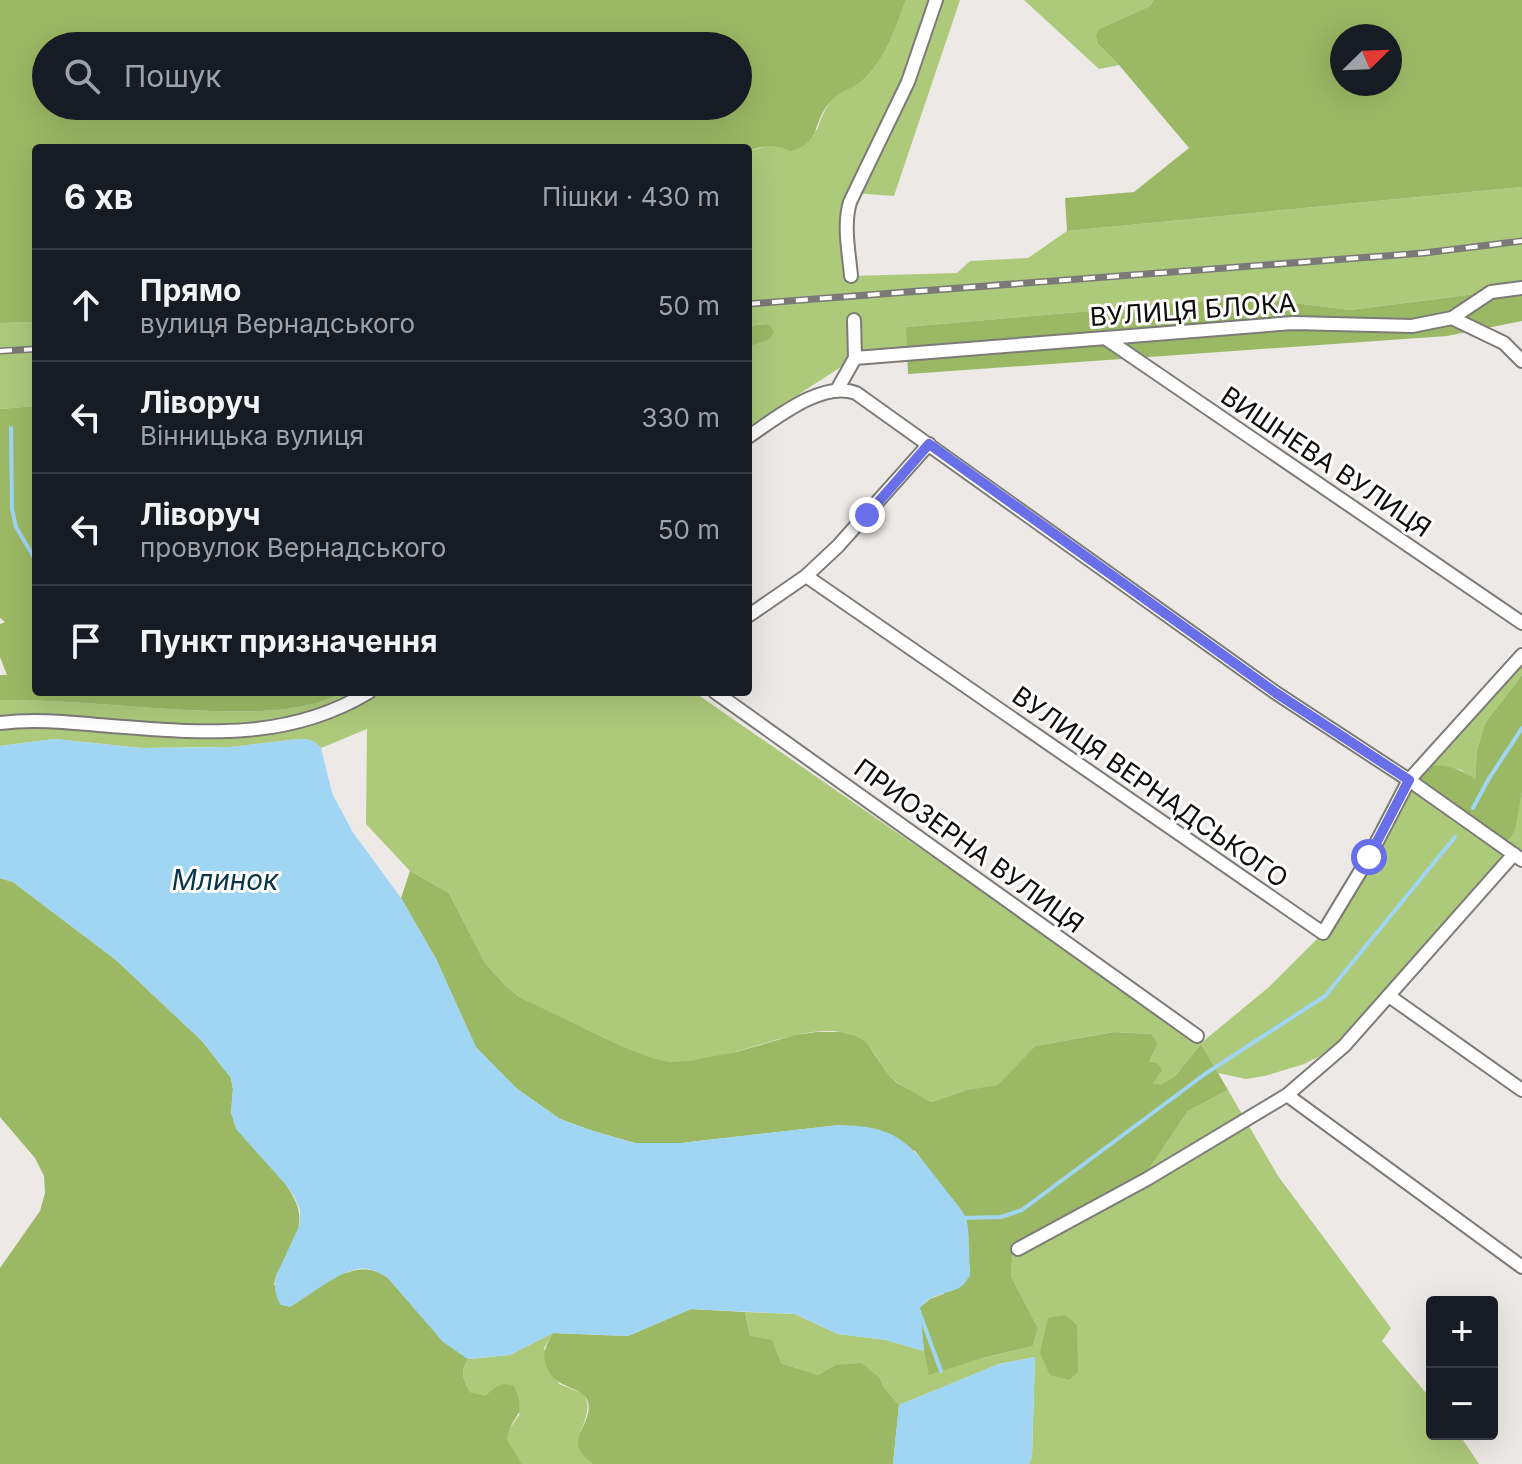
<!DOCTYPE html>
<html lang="uk">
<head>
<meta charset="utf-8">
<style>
	body { margin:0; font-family:Inter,sans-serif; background:#242831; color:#f1f3f6 }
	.controls { position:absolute; right:24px; bottom:24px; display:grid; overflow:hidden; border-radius:8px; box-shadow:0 8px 32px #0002 }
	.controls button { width:72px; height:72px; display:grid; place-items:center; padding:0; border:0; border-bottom:2px solid #363941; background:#171b24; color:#f1f3f6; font:40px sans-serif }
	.compass { position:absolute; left:1330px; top:24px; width:72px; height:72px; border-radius:50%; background:#171b24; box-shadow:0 8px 32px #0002; rotate:67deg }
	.stop { position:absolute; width:24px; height:24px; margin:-18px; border:6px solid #696fe8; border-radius:50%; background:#fff }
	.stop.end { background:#696fe8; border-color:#fff; box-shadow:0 2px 8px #0008 }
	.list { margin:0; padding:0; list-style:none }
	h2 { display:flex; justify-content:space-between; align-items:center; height:104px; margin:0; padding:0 32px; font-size:34px }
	h2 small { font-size:26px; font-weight:400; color:#9ea1a6 }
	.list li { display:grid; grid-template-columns:52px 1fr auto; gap:24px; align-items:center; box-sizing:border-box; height:112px; padding:0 32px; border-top:2px solid #363941 }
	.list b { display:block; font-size:30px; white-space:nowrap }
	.list p { margin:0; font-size:26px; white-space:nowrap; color:#9ea1a6 }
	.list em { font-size:26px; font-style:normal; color:#9ea1a6 }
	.icon { flex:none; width:44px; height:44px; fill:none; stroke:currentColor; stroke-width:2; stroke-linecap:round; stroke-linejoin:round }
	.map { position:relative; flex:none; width:1522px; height:1464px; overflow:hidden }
	.search { position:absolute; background:#171b24; box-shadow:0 8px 32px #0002; left:32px; top:32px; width:720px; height:88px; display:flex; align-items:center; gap:20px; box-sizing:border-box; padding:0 28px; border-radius:44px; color:#9ea1a6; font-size:30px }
	.panel { position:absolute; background:#171b24; box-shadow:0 8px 32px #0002; left:32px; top:144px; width:720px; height:552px; border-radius:8px }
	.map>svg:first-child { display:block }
	.green { fill:#adca7b }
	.forest { fill:#9bb965; fill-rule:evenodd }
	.water { fill:#a0d5f4 }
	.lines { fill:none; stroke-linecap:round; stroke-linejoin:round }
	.stream { stroke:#a0d5f4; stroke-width:4 }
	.minor-casing { stroke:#7d7b78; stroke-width:16 }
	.minor { stroke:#fff; stroke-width:12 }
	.rail-casing { stroke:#7b7977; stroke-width:7 }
	.rail { stroke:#fff; stroke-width:4; stroke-dasharray:12; stroke-linecap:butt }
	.route { stroke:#696fe8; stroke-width:10 }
	.labels { text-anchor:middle; stroke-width:6; stroke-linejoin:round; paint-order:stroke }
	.street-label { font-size:26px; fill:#0f0e0d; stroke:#fff }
	.water-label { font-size:28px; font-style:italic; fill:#093549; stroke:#fff }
</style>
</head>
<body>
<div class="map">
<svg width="1522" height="1464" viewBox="0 0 1522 1464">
	<rect width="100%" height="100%" fill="#ede9e6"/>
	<!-- green -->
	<path class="green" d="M906 0H960L894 196 853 193 851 276 957 273 970 261 1028 258 1067 231 1522 187V288L1350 310 1249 297 906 327 910 353 855 358 748 427V347L769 340 767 324 748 326V151L770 145 778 146 817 130C823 114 828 99 844 90 852 86 859 84 866 77 886 57 896 26 906 0Z
		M1024 0H1153L1150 6 1099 29 1098 44 1119 65 1099 69Z
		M36 322V406L0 409V323Z
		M1522 655V675L1485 723 1477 750 1475 780 1461 770 1439 766 1512 836 1522 792V849L1514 854 1391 993 1335 1044 1320 1056 1304 1064 1265 1076 1246 1079 1218 1073 1201 1044 1175 1076 1161 1086 1153 1083 1149 1062 1158 1043 1151 1034 1114 1032 1035 1046 998 1086 967 1090 931 1102C917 1094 901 1088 890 1076 879 1062 872 1044 854 1036 808 1015 723 1068 669 1062 644 1059 618 1045 596 1034 570 1022 544 1010 519 997L506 986 485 963 449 893 410 871 366 824 367 729 321 748C314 740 309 739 299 739L231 747 141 748 55 739 0 746V700C70 699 140 709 211 711 255 712 304 713 344 692H694L1201 1043 1269 987 1323 933 1409 780Z
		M1228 1090 1278 1176 1391 1328 1382 1341 1432 1400V1434H1459L1479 1464H1029L1032 1456 1035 1357 999 1364 899 1405 883 1386 880 1378 835 1365 818 1375 781 1363 750 1336 745 1312 795 1314 838 1334 886 1340 924 1351 930 1374 983 1358 1033 1346 1038 1328 1011 1276 1013 1246 1145 1175 1188 1111Z
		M553 1333 544 1348 559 1384 584 1394C599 1422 558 1439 593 1464H522L506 1441 508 1431 520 1414 485 1397 470 1392C463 1378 460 1373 468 1359L510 1355Z"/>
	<!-- forest -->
	<path class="forest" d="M0 0H906C896 26 887 56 866 77 854 90 839 89 827 106 813 124 820 144 790 151 774 144 764 145 748 151V148H36V322L0 323ZM46 46H738V106H46Z
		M1153 0H1522V187L1067 231 1065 198 1134 192 1189 148 1119 65 1098 44 1096 35 1099 29 1150 6ZM1342 36H1390V84H1342Z
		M1522 288V321L1447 336 908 374 906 327 1249 297 1350 310Z
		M767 324 771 327 774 332 769 340 748 347V326Z
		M36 406V692H344C304 713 255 712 211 711 140 709 70 699 0 700V675H7L0 657V624L5 622 0 618V409Z
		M1522 675V792L1515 829 1512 836 1503 845 1409 780C1415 776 1420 771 1426 768 1442 761 1462 770 1475 779L1477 750 1485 723Z
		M410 871 449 893 485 963 506 986 519 997 621 1046 652 1058 670 1062 689 1061 736 1052 795 1035 816 1032H841L856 1036 866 1042 889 1075 897 1083 931 1102 967 1090 998 1085 1035 1046 1114 1032 1151 1034 1158 1043 1149 1062 1157 1063 1162 1070 1153 1083 1161 1085 1175 1076 1201 1044 1228 1090 1188 1111 1145 1175 1013 1246 1011 1276 1038 1328 1033 1346 983 1358 929 1375 924 1351 919 1308 930 1299 943 1294 970 1275 966 1218 915 1151 840 1125 681 1143H635L593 1131 560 1119 517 1089 476 1048 436 959 401 898Z
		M0 878 13 882 116 960 202 1041 231 1078 233 1089 231 1113 286 1185C313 1223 294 1239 276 1276L274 1285 346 1273C362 1267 374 1268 388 1278L443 1341 468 1359C460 1373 463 1378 470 1392L485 1396C496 1387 500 1381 514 1386 529 1418 510 1414 507 1440L522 1464H0V1268L40 1211 45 1193 44 1176 35 1158 0 1117Z
		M691 1309 745 1312 750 1336 772 1340 781 1363 818 1375 835 1365 861 1363 880 1378 883 1386 899 1405 893 1464H593C559 1440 594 1426 588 1402 584 1386 556 1390 547 1368 541 1354 546 1345 553 1333L628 1336Z
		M1065 1315 1077 1325 1078 1372 1069 1380 1050 1375 1040 1353 1048 1318Z"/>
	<!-- water -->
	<path class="water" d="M55 739 141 748 231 747 299 739C309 739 314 740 321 748L332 793 352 831 401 898 436 959 476 1047 517 1089 560 1119 593 1131 635 1143H681L840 1125C900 1126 911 1145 945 1189 951 1198 963 1209 966 1219 970 1230 969 1261 970 1275 960 1295 947 1289 930 1299 926 1301 923 1305 920 1308L924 1351 886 1340 838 1334 795 1314 691 1309 628 1336 553 1333 510 1355 468 1359 443 1342 388 1278C379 1272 369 1267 358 1269 340 1271 307 1297 290 1307L281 1305C275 1296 274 1288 276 1276L300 1224V1210L294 1196 286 1185 236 1129 231 1113 233 1089 231 1078 202 1041 116 960 13 882 0 878V746Z
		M1035 1357 1032 1456 1029 1464H893L899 1405 999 1364Z"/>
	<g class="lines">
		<!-- stream -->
		<path class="stream" d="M11 428 12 509 16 527 36 561
			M1473 808 1488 780 1522 728
			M962 1218 1001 1217 1022 1210 1205 1074 1325 996 1455 837
			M917 1306 941 1371"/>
		<!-- minor casing -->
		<g class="minor-casing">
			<path id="minor" d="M851 276C849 252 843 226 850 202L908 82 936 0
				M1452 318 1491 292 1522 288
				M1105 338 1522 623
				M855 358 1293 323 1412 326 1452 318 1504 343 1522 361
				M837 390 855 358 854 320
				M748 437C775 419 822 380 856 393L1276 693 1409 780 1522 860
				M806 576 1323 933 1369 857 1409 780 1522 655
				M748 616 806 576 838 546 929 444
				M715 692 1197 1036
				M0 723C33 719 65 722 98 725 194 732 283 744 369 692
				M1389 996 1522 1090
				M1287 1095 1522 1267
				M1018 1249 1147 1179 1287 1095 1344 1046 1514 854"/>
		</g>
		<!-- minor -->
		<use href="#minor" class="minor"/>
		<!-- rail casing -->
		<g class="rail-casing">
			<path id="rail" d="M748 304 1424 253 1522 241
				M0 351 36 349"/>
		</g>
		<!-- rail -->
		<use href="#rail" class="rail"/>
	</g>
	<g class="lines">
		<!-- route -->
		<path class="route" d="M867 515 929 444 1276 693 1409 780 1369 857"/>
	</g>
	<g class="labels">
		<!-- street labels -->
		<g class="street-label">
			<text transform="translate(1193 310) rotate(-4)" y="9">ВУЛИЦЯ БЛОКА</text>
			<text transform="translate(1326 462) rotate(34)" y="9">ВИШНЕВА ВУЛИЦЯ</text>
			<text transform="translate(1150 787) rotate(35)" y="9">ВУЛИЦЯ ВЕРНАДСЬКОГО</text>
			<text transform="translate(969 846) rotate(36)" y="9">ПРИОЗЕРНА ВУЛИЦЯ</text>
		</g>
		<!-- water labels -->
		<g class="water-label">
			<text x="225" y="890">Млинок</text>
		</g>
	</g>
</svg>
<div class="controls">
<button>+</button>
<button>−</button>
</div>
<svg class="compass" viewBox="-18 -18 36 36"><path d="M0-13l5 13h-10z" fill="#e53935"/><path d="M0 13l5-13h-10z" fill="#9ea1a6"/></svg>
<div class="stop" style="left:1369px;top:857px"></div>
<div class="stop end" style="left:867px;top:515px"></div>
<div class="search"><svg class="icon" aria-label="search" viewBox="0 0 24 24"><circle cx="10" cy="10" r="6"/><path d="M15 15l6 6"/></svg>Пошук</div>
<section class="panel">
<h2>6 хв<small>Пішки · 430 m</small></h2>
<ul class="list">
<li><svg class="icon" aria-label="ahead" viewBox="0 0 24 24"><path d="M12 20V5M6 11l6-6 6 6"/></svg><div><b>Прямо</b><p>вулиця Вернадського</p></div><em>50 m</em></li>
<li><svg class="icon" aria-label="left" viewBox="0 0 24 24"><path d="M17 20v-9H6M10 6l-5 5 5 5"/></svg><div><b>Ліворуч</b><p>Вінницька вулиця</p></div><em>330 m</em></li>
<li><svg class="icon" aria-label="left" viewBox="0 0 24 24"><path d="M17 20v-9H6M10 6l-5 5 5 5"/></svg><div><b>Ліворуч</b><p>провулок Вернадського</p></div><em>50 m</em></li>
<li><svg class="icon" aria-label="arrive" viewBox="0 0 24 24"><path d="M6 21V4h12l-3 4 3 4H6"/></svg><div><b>Пункт призначення</b></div></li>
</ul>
</section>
</div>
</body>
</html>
